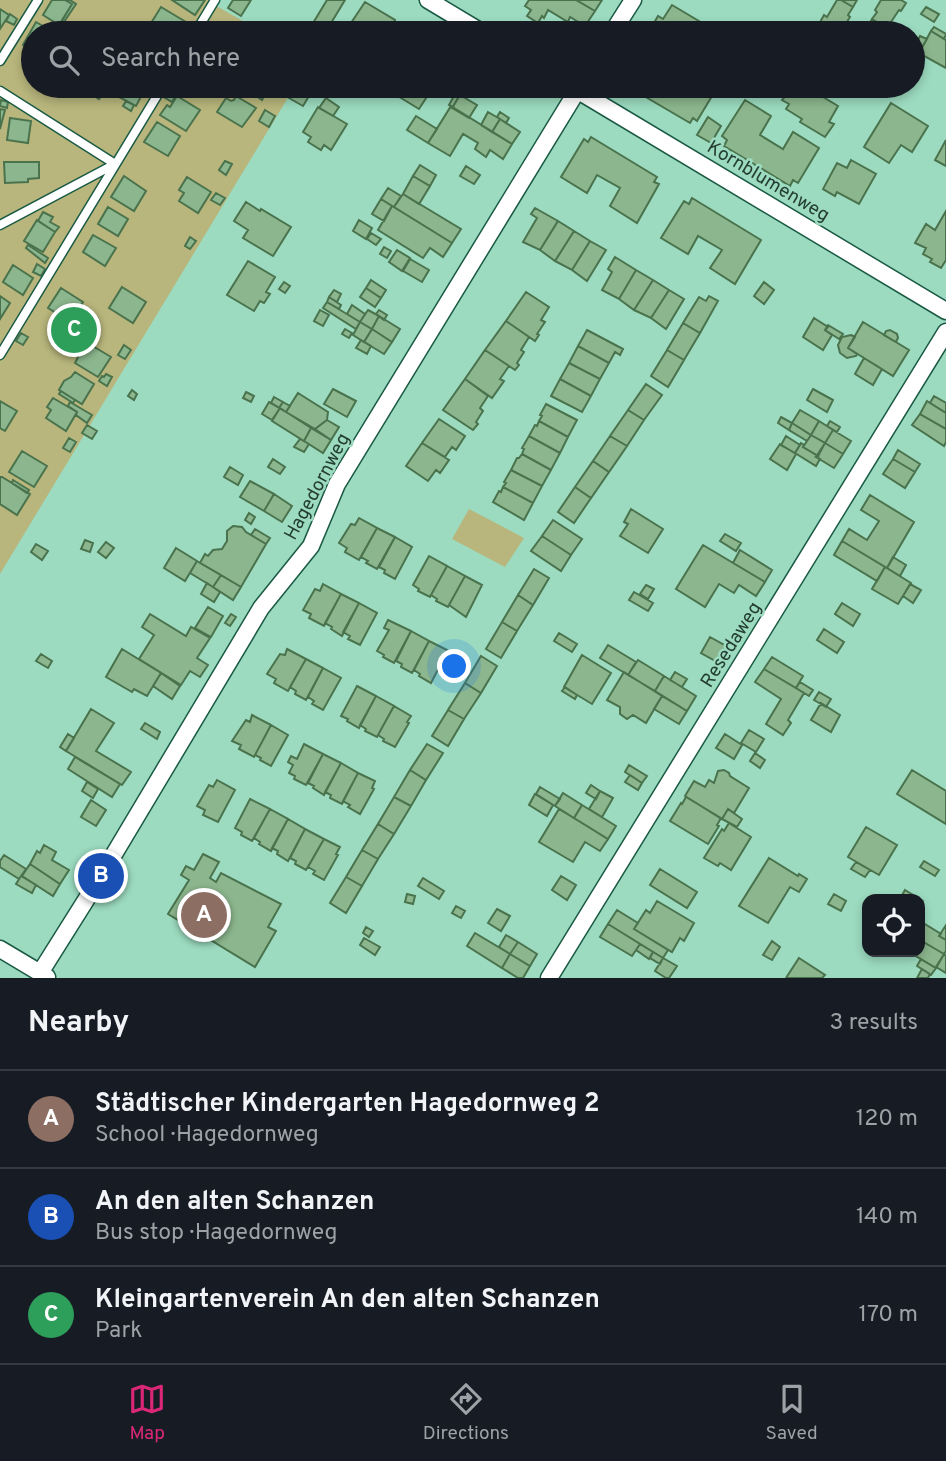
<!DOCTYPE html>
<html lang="en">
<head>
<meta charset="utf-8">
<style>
	body { margin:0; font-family:Overpass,sans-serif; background:#242831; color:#f1f3f6 }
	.controls { position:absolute; right:21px; bottom:21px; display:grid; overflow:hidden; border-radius:14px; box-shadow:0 4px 10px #0003 }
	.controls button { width:63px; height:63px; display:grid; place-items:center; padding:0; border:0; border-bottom:2px solid #363941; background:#171b24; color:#f1f3f6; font:35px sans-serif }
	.you { position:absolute; left:455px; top:667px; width:24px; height:24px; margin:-18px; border:5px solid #fff; border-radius:50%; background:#1a73e8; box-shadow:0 0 0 10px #1a73e833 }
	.badge { display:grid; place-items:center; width:46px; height:46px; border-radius:50%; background:#db2777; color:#fff; font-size:23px; font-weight:700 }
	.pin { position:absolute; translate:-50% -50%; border:4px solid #fff; box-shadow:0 2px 7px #0006 }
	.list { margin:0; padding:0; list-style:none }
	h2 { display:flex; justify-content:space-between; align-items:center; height:91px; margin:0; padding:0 28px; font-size:30px }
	h2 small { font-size:23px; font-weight:400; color:#9ea1a6 }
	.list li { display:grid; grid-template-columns:46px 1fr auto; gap:21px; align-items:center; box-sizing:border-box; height:98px; padding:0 28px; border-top:2px solid #363941 }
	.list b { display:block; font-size:26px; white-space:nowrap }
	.list p { margin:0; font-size:23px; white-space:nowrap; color:#9ea1a6 }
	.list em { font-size:23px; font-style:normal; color:#9ea1a6 }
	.icon { flex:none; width:38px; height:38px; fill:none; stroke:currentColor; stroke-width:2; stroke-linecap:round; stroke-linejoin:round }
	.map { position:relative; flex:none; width:946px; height:978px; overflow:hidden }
	.search { position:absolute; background:#171b24; box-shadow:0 4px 10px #0003; left:21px; right:21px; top:21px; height:77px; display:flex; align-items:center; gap:18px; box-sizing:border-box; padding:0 24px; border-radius:38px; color:#9ea1a6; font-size:26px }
	.sheet { height:385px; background:#171b24 }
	nav { display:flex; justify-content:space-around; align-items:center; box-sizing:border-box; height:98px; border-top:2px solid #363941; background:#171b24; font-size:19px; color:#9ea1a6 }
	nav a { display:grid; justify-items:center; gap:4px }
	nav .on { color:#db2777 }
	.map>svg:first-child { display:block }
	.green { fill:#b8b67c }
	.building { fill:#8cb78e; stroke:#4a734d; stroke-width:2 }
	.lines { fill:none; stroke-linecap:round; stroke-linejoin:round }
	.service-casing { stroke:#1a5a44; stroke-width:11 }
	.minor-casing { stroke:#1a5a44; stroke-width:19 }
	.service { stroke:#fff; stroke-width:8 }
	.minor { stroke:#fff; stroke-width:16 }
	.labels { text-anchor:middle; stroke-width:5; stroke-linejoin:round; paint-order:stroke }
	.street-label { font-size:19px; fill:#243e33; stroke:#9cdbc0 }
</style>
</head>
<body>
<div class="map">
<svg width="946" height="978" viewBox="0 0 946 978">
	<rect width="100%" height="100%" fill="#9cdbc0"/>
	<!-- green -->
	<path class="green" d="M0 0H215L213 4 264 33H33V86H295L0 574Z
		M469 509 524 538 505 567 452 539Z"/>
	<!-- building -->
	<path class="building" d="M52 0H65L72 4 59 25 43 15Z
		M65 0H70L76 4 64 22 62 21 72 4Z
		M172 0H205L195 15Z
		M233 0H251L241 16 228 8Z
		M327 0H345L325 33H307Z
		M529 0H576L595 11 585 26 570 17 568 22 548 10 544 18 542 16 538 23 527 16 531 10 525 6Z
		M576 0H602L595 11Z
		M837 0H841L853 7 848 15 850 17 840 33H835L819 24 824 15 827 17Z
		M841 0H857L853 7Z
		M881 0H901L906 3 901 11 899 10 887 28 872 19 877 12 875 10Z
		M365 2 395 20 393 24 399 28 396 33H353L347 29Z
		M672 5 719 33H654L650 30 658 16 663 19Z
		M161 7 186 22 179 33H157L148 28Z
		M926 7 939 14 934 22 921 14Z
		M0 9 9 15 0 29Z
		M10 14 17 19 14 25 6 21Z
		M872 19 887 28 884 33H861L865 25 868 27Z
		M36 22 55 33H33V51L23 45Z
		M819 24 835 33H815Z
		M934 27 946 34 944 39 931 31Z
		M931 31 946 40V68L919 53Z
		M920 36 927 39 919 53 913 50Z
		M78 86H107L99 99Z
		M121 86H144L146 87 136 106 115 95Z
		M241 86H271L267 95 265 94 262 100Z
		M284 86 292 87 287 96 281 92Z
		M296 86H304L312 91 303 106 289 98Z
		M391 86H412L428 95 419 109 388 90Z
		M627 86H718L697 121 693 118 690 123Z
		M783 86H805L838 106 829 122 834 124 825 137 800 122 802 119 786 109 789 104 782 100 788 93 782 89Z
		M168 87 177 93 172 102 162 96Z
		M455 94 459 96 453 107 449 105Z
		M460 95 477 105 469 118 452 108Z
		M177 96 200 110 186 131 160 115 167 105 170 107Z
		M236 96 256 108 242 127 217 112 226 98 231 101 234 100Z
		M326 98 339 107 333 116 319 108Z
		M1 100 8 102 7 108 0 106Z
		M745 100 771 116 760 135 783 149 793 132 819 148 798 183 793 180 790 186 724 146 727 140 722 136Z
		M126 101 134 105 131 111 123 106Z
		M891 103 928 126 912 152 901 145 889 163 864 147Z
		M451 106 512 144 503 159 490 150 486 157 475 149 478 143 463 134 450 156 428 143Z
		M318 107 347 124 331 150 324 145 321 150 308 142 311 137 303 132Z
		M0 109 5 110 0 129Z
		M265 110 275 116 269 127 259 121Z
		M488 112 500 119 492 132 481 125Z
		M500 112 509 118 506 123 497 117Z
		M416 116 437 129 428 143 407 130Z
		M708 117 721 126 711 143 697 135Z
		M10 118 31 121 28 143 7 140Z
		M500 119 520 132 512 144 492 132Z
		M157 122 180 136 168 156 144 142Z
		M591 137 657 177 654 182 659 184 637 223 610 206 620 188 597 175 587 193 561 177 584 139 588 142Z
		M946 140V166L935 160Z
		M851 160 876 174 859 204 837 192 835 196 823 189 837 163 847 168Z
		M225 161 232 164 226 175 219 170Z
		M4 162H39V178L28 179V182L5 183Z
		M420 165 436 175 430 186 413 176Z
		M466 166 480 175 474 184 460 176Z
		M124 176 146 191 134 211 111 197Z
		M413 176 430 186 419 204 403 194Z
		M187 177 211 192 198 213 179 201 184 193 179 190Z
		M388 188 401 196 394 207 381 199Z
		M216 193 225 198 220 205 211 200Z
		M403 194 461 229 452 243 394 207Z
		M692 198 761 240 735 284 710 268 722 250 698 236 688 254 661 238 684 201 689 204Z
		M381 199 392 206 384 221 372 214Z
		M246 202 260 211 261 209 291 227 273 256 243 238 248 230 234 221Z
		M392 206 452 243 443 257 430 248 423 258 378 230Z
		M108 207 128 219 118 236 98 224Z
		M535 208 558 221 540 250 523 242 537 218 531 214Z
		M946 211V260L941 268 930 262 932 259 923 254 926 248 915 243 926 224 935 230Z
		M43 212 53 217 50 222 59 227 55 232 38 221Z
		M37 220 55 232 43 252 24 241Z
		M359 220 372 228 366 239 353 231Z
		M558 221 574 231 555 261 540 250Z
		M574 231 590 241 572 270 555 261Z
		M371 233 381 239 376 245 367 239Z
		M93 235 116 248 105 266 83 252Z
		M190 237 196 241 190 249 185 246Z
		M590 241 606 250 587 281 572 270Z
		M28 245 48 258 45 263 26 248Z
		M384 247 391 251 387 258 380 254Z
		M397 250 410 258 402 271 389 262Z
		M615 257 636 270 619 299 602 290 612 272 608 269Z
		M410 259 429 270 422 282 403 271Z
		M248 261 275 277 266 292 270 294 264 303 260 301 254 311 227 295Z
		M37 264 45 269 41 276 33 272Z
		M13 265 33 278 23 295 3 282Z
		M636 270 653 280 634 310 619 299Z
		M371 280 386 290 381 298 366 288Z
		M653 280 669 290 651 318 634 310Z
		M284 282 290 286 285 293 279 289Z
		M764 282 774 290 764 304 754 296Z
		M122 287 146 302 133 323 109 308Z
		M61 288 83 302 71 322 48 308Z
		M366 288 381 298 375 307 360 297Z
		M334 290 341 294 337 302 329 297Z
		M669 290 684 299 666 329 651 318Z
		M526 292 549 307 541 320 545 322 537 334 539 335 535 341 506 321Z
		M0 296 10 303 0 319Z
		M709 296 718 301 700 333 683 323 699 297 706 301Z
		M329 297 341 305 339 309 327 302Z
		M327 302 360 322 356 329 323 308Z
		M352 305 365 314 360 322 347 314Z
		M320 310 329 315 323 326 314 321Z
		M368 310 379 316 372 329 360 322Z
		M379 310 387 315 384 320 376 314Z
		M379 316 400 329 392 342 372 329Z
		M814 318 828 327 825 330 832 335 823 350 803 337Z
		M506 321 529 337 521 350 524 352 517 363 519 365 515 370 485 350Z
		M360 322 372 329 364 342 353 335Z
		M863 322 909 350 893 376 848 348Z
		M683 323 700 333 684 360 667 350Z
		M828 325 843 334 839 339 825 330Z
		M345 329 352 333 349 338 342 334Z
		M372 329 392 342 384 354 364 342Z
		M587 330 623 349 620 355 615 352 609 363 578 346Z
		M890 330 897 334 898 338 896 342 884 335 886 331Z
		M21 333 28 337 23 345 16 341Z
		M851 335 855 337 848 348 857 354 856 356 847 358 840 353 838 345 842 337Z
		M361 340 371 346 367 354 356 348Z
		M86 342 111 357 98 377 75 363Z
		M124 345 131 350 125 359 118 355Z
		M578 346 609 363 600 379 569 363Z
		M485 350 509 366 500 379 504 381 492 398 465 379Z
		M667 350 684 360 668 387 651 376Z
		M864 358 882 369 873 385 855 374Z
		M569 363 600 379 591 396 560 379Z
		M75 372 94 384 82 404 59 390 64 381 71 377Z
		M106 374 112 377 107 386 99 381 102 376 104 377Z
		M465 379 488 396 480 408 483 411 476 422 478 424 473 430 443 410Z
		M560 379 591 396 582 412 551 396Z
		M646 384 662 395 644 420 628 410Z
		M333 389 356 401 347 417 324 404Z
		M813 389 833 400 827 412 807 400Z
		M132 390 137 394 134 400 128 396Z
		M61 391 75 400 73 403 59 394Z
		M246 392 254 396 251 402 243 398Z
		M298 393 328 412 327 420 315 429 286 412Z
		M934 396 946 403V413L930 403Z
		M274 397 283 402 279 408 271 403Z
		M53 398 77 412 66 431 46 418 51 410 47 407Z
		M0 401 17 411 5 431 0 428Z
		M927 401 946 413V429L920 414Z
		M70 402 92 415 87 423 76 415 77 412 68 406Z
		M269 402 280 408 272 420 262 414Z
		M283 402 290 406 286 412 279 408Z
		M546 404 577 420 568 437 539 421 542 416 540 415Z
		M280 408 311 428 304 441 272 421Z
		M628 410 644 420 627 446 610 436Z
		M800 410 819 421 811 435 792 423Z
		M920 414 946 429V442L944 446 912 425Z
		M781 417 792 423 789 430 778 423Z
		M439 419 465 436 456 450 452 447 445 457 422 443Z
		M327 420 339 427 331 440 315 429Z
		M539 421 568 437 560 453 529 436 535 425 537 426Z
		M819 421 833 430 825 443 811 435Z
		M830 421 840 427 837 432 827 426Z
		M792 423 811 435 807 441 789 430Z
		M87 425 97 431 92 439 82 433Z
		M311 428 331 440 323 453 304 441Z
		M833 430 851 441 843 454 825 443Z
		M811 435 825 443 818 456 803 447Z
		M529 436 560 453 551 470 522 454 524 449 522 448Z
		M610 436 627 446 609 472 593 461Z
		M786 436 800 445 795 453 781 445Z
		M69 438 76 442 70 452 63 448Z
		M300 439 309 444 304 452 294 447Z
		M422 443 449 460 440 473 436 470 428 481 406 466Z
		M801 443 804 445 803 447 818 456 816 457 820 459 816 466 795 453Z
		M825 443 843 454 834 468 816 457Z
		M780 444 796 454 787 470 770 459Z
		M898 450 920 464 915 472 893 459Z
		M22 451 47 466 34 487 9 472Z
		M522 454 551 470 542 486 511 470 517 458H519Z
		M273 459 285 467 280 474 268 467Z
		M893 459 915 472 905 488 883 474Z
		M593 461 609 472 591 498 575 487Z
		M230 467 243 475 238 485 224 477Z
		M511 470 542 486 533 503 503 487 506 483 504 482Z
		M0 477H2L30 494 17 515 0 504Z
		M13 480 29 490 27 493 12 483Z
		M250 481 274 494 264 511 240 497Z
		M503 487 533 503 524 520 493 502 499 491 501 492Z
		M575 487 591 498 574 523 558 512Z
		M274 494 292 506 282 522 264 511Z
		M870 495 914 522 887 568 842 541 849 529 867 540 879 521 861 510Z
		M631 509 663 529 648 553 620 536 628 524 624 522Z
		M249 513 255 517 251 524 245 520Z
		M359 518 377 528 359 560 345 552 347 548 339 543 351 524 355 525Z
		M553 520 582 539 571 555 542 536Z
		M233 526 242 527 246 532 266 544 241 587 200 563 205 554 208 556 213 550 222 549 227 541V531Z
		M377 528 395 537 377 569 366 563 368 561 361 557Z
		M255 529 270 538 266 544 251 535Z
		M725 534 741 543 736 551 720 541Z
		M542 536 571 555 561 571 531 551Z
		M395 537 412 547 395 579 384 573 385 570 379 567Z
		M85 540 93 543 90 552 81 549Z
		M842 541 885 567 877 581 834 555Z
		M106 542 114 548 106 558 98 552Z
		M36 544 48 551 42 560 31 552Z
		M703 545 765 582 756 596 739 585 734 593 719 584 705 607 676 589Z
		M176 548 197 561 185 581 164 568Z
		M740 550 772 570 765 582 733 563Z
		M429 556 447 566 430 597 418 591 419 589 413 585Z
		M893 557 906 565 900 576 887 568Z
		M197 561 221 575 213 587 190 573Z
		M447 566 465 576 448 607 436 601 437 599 431 595Z
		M885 567 911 583 898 604 872 589Z
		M534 569 549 578 533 605 518 595Z
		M221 575 241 587 233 600 213 587Z
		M465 576 482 585 466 617 449 605Z
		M207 583 220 592 214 602 201 594Z
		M323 584 341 594 324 626 309 618 311 614 303 610 315 589 320 591Z
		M910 584 921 590 913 603 903 596Z
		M646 585 654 589 648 599 640 594Z
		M634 592 653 603 648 611 629 600Z
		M341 594 359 603 342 636 331 629 332 627 325 623Z
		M518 595 533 605 517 631 502 622Z
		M359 603 377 613 360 645 348 639 350 636 343 632Z
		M842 603 860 614 853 626 835 614Z
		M208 607 223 616 211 637 195 628Z
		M150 614 186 636 191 627 210 638 197 658 208 665 200 677 190 671 181 685 139 659 154 635 142 627Z
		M231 614 236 617 230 626 225 623Z
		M388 620 411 631 394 663 383 657 384 655 377 651 389 630 384 628Z
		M502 622 517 631 501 658 486 649Z
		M824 629 844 642 837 653 817 640Z
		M411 631 429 641 412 673 401 667 402 664 396 661Z
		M559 633 577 644 572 652 554 641Z
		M710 637 726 646 717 662 701 653Z
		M429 641 447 650 443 657 444 658 431 683 419 676 420 674 414 670Z
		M608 645 636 662 628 675 600 658Z
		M122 649 161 673 147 696 134 689 132 692 106 677Z
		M287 649 306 659 288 691 274 683 276 679 267 674 280 654 285 655Z
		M41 654 52 661 48 668 36 661Z
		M582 655 611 673 592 704 564 687Z
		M481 656 497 666 481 693 465 683Z
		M772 657 803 676 796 688 764 669Z
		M306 659 323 668 306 700 295 694 296 691 290 687Z
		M638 660 664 676 655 691 628 675Z
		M323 668 341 678 323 710 312 704 314 701 308 697Z
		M764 669 804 693 788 720 791 723 783 735 766 724 781 699 755 682Z
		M624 672 662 696 646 723 633 715 627 719 620 714V707L607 700Z
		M675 672 687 679 682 687 670 680Z
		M161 673 180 686 172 699 153 686Z
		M664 676 696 696 687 711 655 691Z
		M800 682 813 690 809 696 796 688Z
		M465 683 481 693 464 719 448 710Z
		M357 686 376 696 359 728 347 721 348 719 341 716Z
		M565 687 577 695 575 699 562 691Z
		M819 692 831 699 826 707 814 700Z
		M376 696 394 706 377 737 365 731 366 729 360 725Z
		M662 696 687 711 679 724 654 709Z
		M821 703 840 715 831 732 811 720Z
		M394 706 411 716 407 722 409 723 395 747 383 741 384 739 378 735Z
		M91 709 114 723 96 751 131 772 122 785 66 751Z
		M448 710 464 719 448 746 432 736Z
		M252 715 271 725 254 757 239 749 241 745 232 741 246 720 250 722Z
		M145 723 160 732 157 739 141 729Z
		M271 725 288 735 271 766 260 760 261 758 255 755Z
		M749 730 764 739 756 752 741 743Z
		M68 734 74 738 66 751 60 747Z
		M725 734 742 745 734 759 716 748Z
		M304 744 323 754 306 785 294 779 295 776 289 773 293 765 288 762 291 756 297 759Z
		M427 744 443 753 426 780 410 770Z
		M755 753 765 760 760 768 750 761Z
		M323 754 341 763 324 795 313 788 314 786 308 783Z
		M75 757 120 784 112 797 68 769Z
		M341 763 358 773 342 804 330 798 331 795 325 792Z
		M629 765 647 776 642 783 625 772Z
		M410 770 426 780 411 806 394 797Z
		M724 770 729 773 730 776 749 788 734 813 728 809 722 819 685 796 694 781 705 787 709 780 714 783 718 771Z
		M912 770 946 791V824L897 794Z
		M358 773 375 781 372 788 374 789 360 814 348 807 350 805 343 801Z
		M630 775 642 783 638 790 625 782Z
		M217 780 235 790 218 822 203 815 205 810 197 806 209 785 213 787Z
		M87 782 98 789 93 798 82 791Z
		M591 785 600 791 596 799 586 793Z
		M540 787 560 799 555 806 536 794Z
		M600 791 613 798 602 817 589 809Z
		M563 793 582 805 574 818 555 806Z
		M535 794 553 805 547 816 529 805Z
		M394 797 411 806 394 834 378 824Z
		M686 797 721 818 717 825 719 826 708 844 670 821 681 803 682 804Z
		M250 799 270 809 252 841 241 835 242 832 235 828Z
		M91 800 106 810 96 826 81 817Z
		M582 805 616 826 608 839 574 818Z
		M270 809 288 819 271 851 259 844 260 842 254 838Z
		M559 809 608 839 600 851 585 842 573 862 539 842Z
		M728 809 742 819 737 827 722 819Z
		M288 819 305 829 288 861 277 854 278 851 272 848Z
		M729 823 751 837 731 870 720 863 718 866 704 858 722 829 724 831Z
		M378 824 394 834 378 859 362 850Z
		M866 827 897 845 879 875 848 857Z
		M305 829 324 839 306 870 295 864 296 861 290 858Z
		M324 839 340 847 336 854 338 855 324 880 313 874 315 871 308 867Z
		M44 845 56 852 52 860 69 870 60 884 30 864 37 851 40 853Z
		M362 850 378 859 362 886 346 877Z
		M203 854 219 862 210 878 216 882 221 873 281 904 268 927 276 931 255 967 168 914 189 880 181 875 186 866 194 870Z
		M4 855 26 869 19 879 0 867V861Z
		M769 858 798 876 799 874 807 879 799 892 790 887 768 923 739 906Z
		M924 861 939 870 935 876 920 867Z
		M856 862 870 870 865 877 851 869Z
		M30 864 60 884 53 896 22 876Z
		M660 869 697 892 687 908 650 885Z
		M21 876 36 885 32 893 16 884Z
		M561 876 576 885 567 900 552 890Z
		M346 877 362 886 346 913 330 903Z
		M423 878 444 891 439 899 418 886Z
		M905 890 923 901 920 906V899H900Z
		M407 894 415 896 413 904 405 902Z
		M834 894 846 901 841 911 828 904Z
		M657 901 694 923 684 941 680 938 672 952 634 929 646 910 650 913Z
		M456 906 465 911 461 918 452 913Z
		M497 909 510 916 501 931 488 923Z
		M617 910 638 923 634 929 668 950 663 958 608 924Z
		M920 921 941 934 939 936 946 940V951L944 954 920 940Z
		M608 924 640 944 632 956 600 937Z
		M946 925V940L939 936Z
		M366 927 373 931 369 937 363 933Z
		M475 933 510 954 502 968 467 946Z
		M506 935 518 942 510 954 499 947Z
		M364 938 380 947 375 955 360 945Z
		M920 940 944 954 936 968 909 952H920Z
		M772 941 780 947 772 960 763 955Z
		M518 942 537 954 530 966 510 954Z
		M640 944 653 952 649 959 636 950Z
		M653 952 663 958 660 964 650 958Z
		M510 954 530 966 523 978H518L502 968Z
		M944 954 946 956V973L936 967Z
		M663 958 677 966 669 978H666L655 971Z
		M799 958 825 975 822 978H786Z
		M921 959 936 968 931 975 917 966Z
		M922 969 930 974 928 978H917Z"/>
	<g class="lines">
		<!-- service casing -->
		<g class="service-casing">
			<path id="service" d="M195 33 215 0
				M0 61 38 0
				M0 91 115 164 0 225
				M0 355 163 86"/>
		</g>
		<!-- minor casing -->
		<g class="minor-casing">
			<path id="minor" d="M428 0 483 33
				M612 33 633 0
				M570 86 946 311
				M0 949 47 977
				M40 973 101 876 261 608 311 546 337 484 580 86
				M549 978 946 332"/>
		</g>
		<!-- service -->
		<use href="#service" class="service"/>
		<!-- minor -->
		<use href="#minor" class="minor"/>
	</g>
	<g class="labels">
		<!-- street labels -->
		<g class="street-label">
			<text transform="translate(769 180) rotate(31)" y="7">Kornblumenweg</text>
			<text transform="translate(316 486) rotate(-62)" y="7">Hagedornweg</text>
			<text transform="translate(730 644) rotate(-58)" y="7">Resedaweg</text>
		</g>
	</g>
</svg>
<div class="controls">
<button><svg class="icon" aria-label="locate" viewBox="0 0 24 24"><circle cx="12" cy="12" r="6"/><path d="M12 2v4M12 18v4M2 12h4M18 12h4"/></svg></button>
</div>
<div class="you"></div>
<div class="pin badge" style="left:204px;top:915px;background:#8d6e63">A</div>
<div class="pin badge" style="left:101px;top:876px;background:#1a4fb4">B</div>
<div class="pin badge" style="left:74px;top:330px;background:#2e9e5b">C</div>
<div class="search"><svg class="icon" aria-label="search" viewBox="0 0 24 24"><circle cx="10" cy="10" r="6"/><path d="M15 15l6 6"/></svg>Search here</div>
</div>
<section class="sheet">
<h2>Nearby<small>3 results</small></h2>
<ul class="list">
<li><span class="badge" style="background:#8d6e63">A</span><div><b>Städtischer Kindergarten Hagedornweg 2</b><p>School · Hagedornweg</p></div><em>120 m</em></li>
<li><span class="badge" style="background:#1a4fb4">B</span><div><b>An den alten Schanzen</b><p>Bus stop · Hagedornweg</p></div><em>140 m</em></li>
<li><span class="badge" style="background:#2e9e5b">C</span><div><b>Kleingartenverein An den alten Schanzen</b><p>Park</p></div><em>170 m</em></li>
</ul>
</section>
<nav>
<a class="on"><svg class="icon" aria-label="map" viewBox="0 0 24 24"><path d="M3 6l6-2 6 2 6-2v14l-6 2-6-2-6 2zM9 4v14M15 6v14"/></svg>Map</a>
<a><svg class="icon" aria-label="directions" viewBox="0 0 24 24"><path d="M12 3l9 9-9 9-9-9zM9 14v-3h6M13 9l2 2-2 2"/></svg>Directions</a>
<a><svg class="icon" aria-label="saved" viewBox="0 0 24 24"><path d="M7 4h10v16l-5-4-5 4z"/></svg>Saved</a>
</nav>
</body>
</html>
